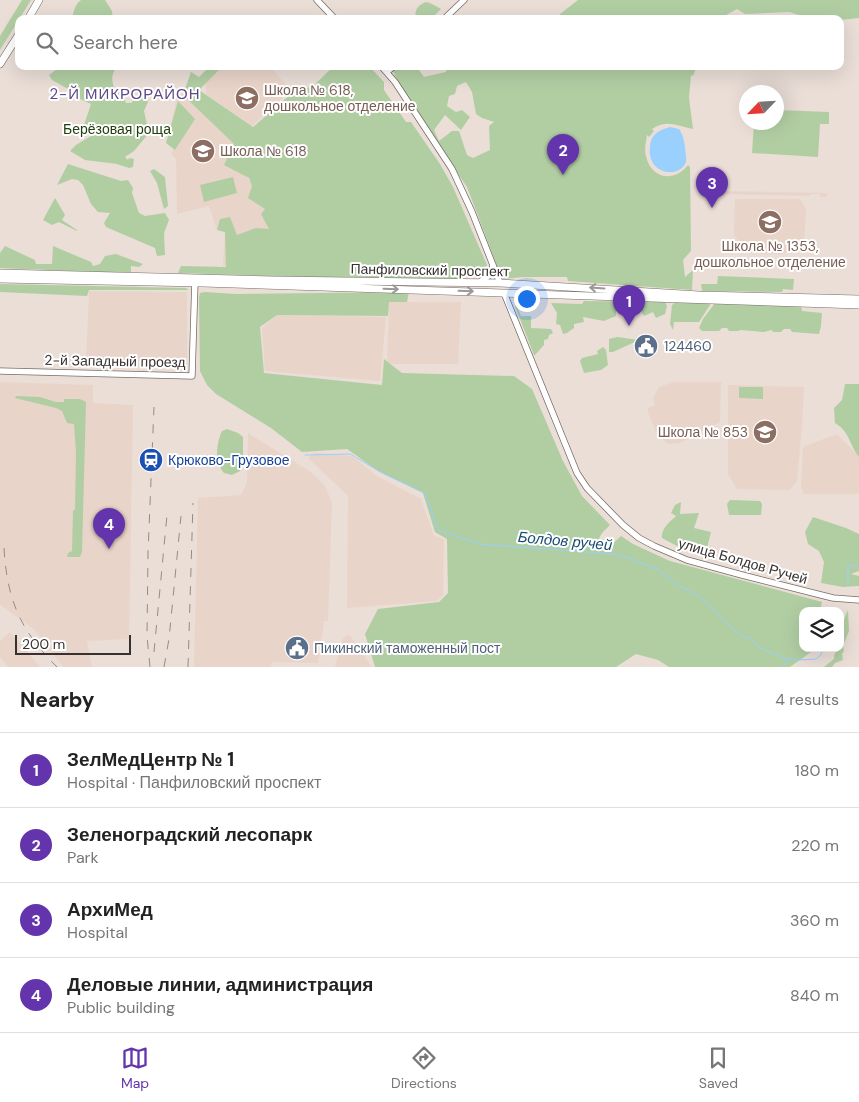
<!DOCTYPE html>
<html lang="en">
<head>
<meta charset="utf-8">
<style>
	body { margin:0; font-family:"DM Sans",sans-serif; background:#f2f2f2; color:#222 }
	.controls { position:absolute; right:15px; bottom:15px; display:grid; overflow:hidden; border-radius:10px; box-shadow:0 5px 20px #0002 }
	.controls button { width:45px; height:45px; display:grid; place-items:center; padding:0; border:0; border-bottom:1px solid #e0e0e0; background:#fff; color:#222; font:25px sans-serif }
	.compass { position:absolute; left:739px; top:85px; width:45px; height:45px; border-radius:50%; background:#fff; box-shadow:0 5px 20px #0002; rotate:245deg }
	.scale { position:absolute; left:15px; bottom:12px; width:116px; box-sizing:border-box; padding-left:5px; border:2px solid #373230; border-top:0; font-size:14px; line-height:18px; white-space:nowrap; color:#373230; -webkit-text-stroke:4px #fff; paint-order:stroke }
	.you { position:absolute; left:526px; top:298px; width:18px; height:18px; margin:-12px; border:4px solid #fff; border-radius:50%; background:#1a73e8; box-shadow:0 0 0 8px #1a73e833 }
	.badge { display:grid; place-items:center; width:32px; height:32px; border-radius:50%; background:#6434ac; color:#fff; font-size:16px; font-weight:700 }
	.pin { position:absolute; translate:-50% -41px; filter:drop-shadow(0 1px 2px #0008) }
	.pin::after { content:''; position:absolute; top:26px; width:18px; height:15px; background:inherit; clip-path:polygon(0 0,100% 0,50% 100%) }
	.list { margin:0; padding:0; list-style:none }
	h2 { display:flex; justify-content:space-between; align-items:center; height:65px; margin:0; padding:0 20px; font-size:21px }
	h2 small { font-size:16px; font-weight:400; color:#767676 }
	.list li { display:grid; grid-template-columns:32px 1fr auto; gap:15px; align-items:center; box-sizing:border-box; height:75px; padding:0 20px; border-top:1px solid #e0e0e0 }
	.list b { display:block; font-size:19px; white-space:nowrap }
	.list p { margin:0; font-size:16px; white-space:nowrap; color:#767676 }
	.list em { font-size:16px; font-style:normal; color:#767676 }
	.icon { flex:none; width:28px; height:28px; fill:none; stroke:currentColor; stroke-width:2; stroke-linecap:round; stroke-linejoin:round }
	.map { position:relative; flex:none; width:859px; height:667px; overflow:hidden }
	.search { position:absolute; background:#fff; box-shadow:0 5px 20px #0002; left:15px; right:15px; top:15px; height:55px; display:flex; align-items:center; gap:12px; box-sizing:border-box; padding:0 18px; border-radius:10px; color:#767676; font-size:19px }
	.sheet { height:365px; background:#fff }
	nav { display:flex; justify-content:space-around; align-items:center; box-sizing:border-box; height:70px; border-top:1px solid #e0e0e0; background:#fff; font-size:14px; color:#767676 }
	nav a { display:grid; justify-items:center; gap:2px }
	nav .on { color:#6434ac }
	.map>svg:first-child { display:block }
	.built { fill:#e9d4c9 }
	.green { fill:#b1cea3; fill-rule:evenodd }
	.water { fill:#99d0fd }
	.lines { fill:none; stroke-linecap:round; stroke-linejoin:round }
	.stream { stroke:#99d0fd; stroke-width:1 }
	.minor-casing { stroke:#786d67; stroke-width:7 }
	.major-casing { stroke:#786d67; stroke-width:8 }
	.minor { stroke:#fff; stroke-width:5.5 }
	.major { stroke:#fff; stroke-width:7 }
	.rail { stroke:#958c88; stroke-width:1; stroke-dasharray:9 9; stroke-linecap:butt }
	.oneway { stroke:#9b9898 }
	.labels { text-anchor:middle; stroke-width:4; stroke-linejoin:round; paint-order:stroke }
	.education-label { font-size:14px; fill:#785e54; stroke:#fff; text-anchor:start }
	.park-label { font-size:14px; fill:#213e0d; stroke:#fff }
	.street-label { font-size:14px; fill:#373230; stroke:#fff }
	.service-label { font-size:14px; fill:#4e5e75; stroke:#fff; text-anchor:start }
	.transit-label { font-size:14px; fill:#164399; stroke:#fff; text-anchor:start }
	.neighbourhood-label { font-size:15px; letter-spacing:1px; fill:#5d4987; stroke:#fff }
	.water-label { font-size:15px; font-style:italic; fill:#184c70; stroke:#fff }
</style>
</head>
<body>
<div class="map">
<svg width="859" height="667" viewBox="0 0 859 667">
	<rect width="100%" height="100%" fill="#eaded7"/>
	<!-- built -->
	<path class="built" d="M224 66H269L291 90 252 126 207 95 205 83Z
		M178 92 247 129 229 158 260 192 301 268 275 266 273 257H265V267L223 266 225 232 217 230 209 206 177 214 176 159 171 154 174 148 167 143Z
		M717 191 827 193V197H820V194H810V196L717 194Z
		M735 199H800L806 209 804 245 781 254 747 253 734 235Z
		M89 291 187 292V369L86 366Z
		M389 302H461L458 364H387Z
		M277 315 386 317 380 381 265 371 262 328Z
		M0 382 93 385V403L133 405 129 639 87 641 92 667H63L34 629 0 605Z
		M674 382H721L720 422 680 443 668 444 660 437 656 432 648 412V408L655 405 653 398 659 387Z
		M728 385 804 387 802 426 797 481 790 490 737 489 728 474Z
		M248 433 311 472 325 486 332 503 328 621H324L318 663 272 662 271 667H194L198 498 241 495 247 482Z
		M837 434 859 456V494H804L801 487 803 447Z
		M314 453 352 456 377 476 421 499 434 536 444 539 443 596 436 601 347 608 348 496 308 458Z
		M10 632 40 667H8L0 657V641Z
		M349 634 372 667H335L343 638Z"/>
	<!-- green -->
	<path class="green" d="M22 0H31L0 50V36Z
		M81 0H105L112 11 113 19H74L72 18C74 11 75 4 81 0Z
		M578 0H859V18L840 20 813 19 789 12 745 14 737 9 719 19H560V14Z
		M426 2 430 3 441 9 431 19H416C414 10 418 5 426 2Z
		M61 66H117C111 76 111 79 115 90L126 87 130 88 129 93 124 98 126 103H131L140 94 147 95 148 102 144 111 149 133 134 151 125 157 128 160 129 158 134 159 133 167 129 168 117 164 85 160 70 151 76 145 91 136 84 125 91 104 78 98 68 89 52 80 49 75Z
		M210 66H223L199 90 253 127 292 93 313 86 334 66H369L384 82V90L406 122H411L440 164 453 187 487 265 485 271H458V279L301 277 178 273 181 266 226 267 225 232 217 230 220 219 230 217 237 235 256 228 269 229 261 214 265 209 248 198 252 186 249 178 224 165 234 144 183 95 191 72 199 77Z
		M398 66H416L424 77 446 72 447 66H697L693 76 691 75 689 98 693 129C677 126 667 119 652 129L654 131 649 137 647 135C646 142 644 149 646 156 651 179 674 183 688 165L690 167 691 251 683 260 685 277 693 270 692 290 568 281 567 277H523L502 279 467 187 404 94 393 71ZM466 82 472 92 476 114 482 118 494 122 489 126 490 150 473 158 467 155 459 131H452L439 141 434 130 445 115 461 130 470 117 462 110 456 112 447 106 449 96 455 94 457 86Z
		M178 101 195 119 175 150 166 143Z
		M777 110 829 112V124H820L818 157 752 153 754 123 776 122Z
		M68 164 121 181 128 180 133 188 132 193 139 213 145 216 165 213 169 220 164 233 165 255 157 256 155 248 106 227 104 223 110 213 98 212 91 204 83 185 78 180 72 179 57 185Z
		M154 169 165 177 168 206 164 209 157 183 150 171Z
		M233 177 237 193 204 202 200 185Z
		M55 198 65 215 62 220 77 230V231L59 222 52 225 43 220Z
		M5 246 35 260 36 264H52L53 246 91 262 93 266 100 264 105 256 116 254 143 264 139 267 131 266V272H97L0 268V253Z
		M718 276 794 279 793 290 783 289 782 292 702 291 701 284H717Z
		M0 284 186 288 189 290H89L87 296 0 292Z
		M205 292 236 294 409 292 407 302H389L388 316 277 315 260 327 264 373 382 385 384 359 402 373 514 376 532 389 563 461 582 496 610 525C604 531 597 536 599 546L608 548 621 536 633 544 670 561 822 602 820 611H803V648H814V650L790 667H669L658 660 636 654 616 667H375L365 634 378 609 439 602 448 593 447 539 435 532 423 493 378 471 347 449 302 452 271 428 216 394 207 385 200 371 199 297 200 293Z
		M584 301 665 302 667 306 665 314 656 318 653 312 644 316 641 311 632 315 629 310H616V316L604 321 583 317 584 322 574 324V328L567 333 563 334 560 325 556 324 557 313 551 303 582 304Z
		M676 302 710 303V305L699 322H674L673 330 670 324 672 305Z
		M715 303 801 305 802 311 822 313 821 326 819 334 792 332 790 329H784L781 332H773L772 330 764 332 740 330 739 331H729L727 328H722L719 331H702L699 328 703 319Z
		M515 306 517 307 521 316H531V328L551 329 553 333 549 335 548 339 544 340V345L535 355H534Z
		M617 337 639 340 613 352H609V339Z
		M603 347 606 350 608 365 601 370 584 373 580 361 582 358 598 354 597 351Z
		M845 384H859V457C849 444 850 432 835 423L834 408 842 400Z
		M739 387H763V399L739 398Z
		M16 396 40 397 56 402H64V399H80L86 402 82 552 80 557H67L68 553 72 551 73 511 75 509 76 452 74 424 67 423 62 411 56 408 15 398Z
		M227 429 238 433 243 437V459L240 471 232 475 224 473C214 462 216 444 222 431Z
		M730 500 760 501 762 504 761 515H729L727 504Z
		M681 502 680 514 699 513 694 528 711 532 705 556 677 546 662 538C661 528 670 522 676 516L671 513 675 505Z
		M813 517 846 528 859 534V571L851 574 859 576V586L843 587 821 583 824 562 819 551 808 544 805 532Z
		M848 610 849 631 843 646 844 651 842 654 843 660 835 663 832 667H824L834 659C834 652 837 650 840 648 840 633 842 623 848 610Z"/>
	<!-- water -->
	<path class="water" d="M670 127 679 129C683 135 684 140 685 147 685 152 687 158 686 162 680 179 646 175 650 146 651 134 659 130 670 127Z"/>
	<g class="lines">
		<!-- stream -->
		<path class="stream" d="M305 455 350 454 384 474 425 493 438 530 479 544 613 554 629 558 659 570 678 585 700 597 726 623 742 636 751 638 760 648 784 658 797 660 816 659 821 655 822 648
			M848 583V565L859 566
			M783 667 789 660"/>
		<!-- minor casing -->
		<g class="minor-casing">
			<path id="minor" d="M317 0 335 19
				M444 19 464 0
				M381 66 395 82 452 169 472 212 500 283
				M387 72 394 66
				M480 282 491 274 493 265
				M504 293 577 473 587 488 623 525 639 538 654 546 687 560 742 575 833 598 859 600
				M0 371 192 376 195 280"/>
		</g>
		<!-- major casing -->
		<g class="major-casing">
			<path id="major" d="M28 19 39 0
				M0 64 19 34
				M0 273 273 280 500 283 699 295 859 299
				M0 279 203 283 859 305"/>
		</g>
		<!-- minor -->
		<use href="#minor" class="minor"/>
		<!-- major -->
		<use href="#major" class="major"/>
		<!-- rail -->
		<path class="rail" d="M4 548C7 600 20 630 57 667
			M154 652 167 515
			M150 667 147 636 148 553 154 407
			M164 667 169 639 181 516
			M188 667 193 503"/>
	</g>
	<!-- one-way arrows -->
	<defs><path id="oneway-shaft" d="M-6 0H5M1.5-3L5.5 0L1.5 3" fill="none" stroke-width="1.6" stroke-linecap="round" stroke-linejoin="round" transform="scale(1.25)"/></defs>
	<g class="oneway">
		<use href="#oneway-shaft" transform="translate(597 288) rotate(-176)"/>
		<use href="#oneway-shaft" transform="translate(391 289) rotate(2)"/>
		<use href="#oneway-shaft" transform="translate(466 291) rotate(2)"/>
	</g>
	<!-- icons -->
	<defs>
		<g id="school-disc" transform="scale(1.25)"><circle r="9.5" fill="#8d6e63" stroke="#fff"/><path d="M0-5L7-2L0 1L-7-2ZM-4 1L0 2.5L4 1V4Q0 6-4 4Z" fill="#fff"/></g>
		<g id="civic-disc" transform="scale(1.25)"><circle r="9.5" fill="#5c6f8a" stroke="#fff"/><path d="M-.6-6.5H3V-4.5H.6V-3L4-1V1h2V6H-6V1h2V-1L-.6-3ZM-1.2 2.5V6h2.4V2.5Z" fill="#fff"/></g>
		<g id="station-disc" transform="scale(1.25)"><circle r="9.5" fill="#1a4fb4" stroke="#fff"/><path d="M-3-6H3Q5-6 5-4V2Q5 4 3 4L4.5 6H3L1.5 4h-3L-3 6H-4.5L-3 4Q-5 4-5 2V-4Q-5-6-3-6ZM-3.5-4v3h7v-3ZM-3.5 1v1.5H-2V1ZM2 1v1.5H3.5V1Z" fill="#fff"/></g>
	</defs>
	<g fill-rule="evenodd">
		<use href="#school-disc" x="247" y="98"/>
		<use href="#school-disc" x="203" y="151"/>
		<use href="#school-disc" x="770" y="222"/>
		<use href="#civic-disc" x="646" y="346"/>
		<use href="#school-disc" x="765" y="432"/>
		<use href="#station-disc" x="151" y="460"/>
		<use href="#civic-disc" x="297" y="648"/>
	</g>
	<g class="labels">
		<!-- education labels -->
		<g class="education-label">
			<text x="264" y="95">Школа № 618,<tspan x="264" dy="16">дошкольное отделение</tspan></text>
			<text x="220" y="156">Школа № 618</text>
			<text x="770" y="251" text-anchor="middle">Школа № 1353,<tspan x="770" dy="16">дошкольное отделение</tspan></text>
			<text x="748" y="437" text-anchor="end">Школа № 853</text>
		</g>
		<!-- park labels -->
		<g class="park-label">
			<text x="117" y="134">Берёзовая роща</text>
		</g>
		<!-- street labels -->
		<g class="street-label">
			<text transform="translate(430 270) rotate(1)" y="5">Панфиловский проспект</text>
			<text transform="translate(115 361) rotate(1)" y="5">2-й Западный проезд</text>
			<text transform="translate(743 561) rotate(16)" y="5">улица Болдов Ручей</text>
		</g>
		<!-- service labels -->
		<g class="service-label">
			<text x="664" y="351">124460</text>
			<text x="314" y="653">Пикинский таможенный пост</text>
		</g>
		<!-- transit labels -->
		<g class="transit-label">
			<text x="168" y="465">Крюково-Грузовое</text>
		</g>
		<!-- neighbourhood labels -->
		<g class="neighbourhood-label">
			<text x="125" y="99">2-Й МИКРОРАЙОН</text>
		</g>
		<!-- water labels -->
		<g class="water-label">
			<text transform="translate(565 541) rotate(5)" y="5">Болдов ручей</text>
		</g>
	</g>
</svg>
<div class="controls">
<button><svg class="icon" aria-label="layers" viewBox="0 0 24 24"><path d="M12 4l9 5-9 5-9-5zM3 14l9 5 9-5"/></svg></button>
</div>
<svg class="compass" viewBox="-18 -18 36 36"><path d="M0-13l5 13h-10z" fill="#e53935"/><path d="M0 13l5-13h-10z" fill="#767676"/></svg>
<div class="scale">200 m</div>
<div class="you"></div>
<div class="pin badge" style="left:629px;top:326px">1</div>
<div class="pin badge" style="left:563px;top:175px">2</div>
<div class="pin badge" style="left:712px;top:208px">3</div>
<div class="pin badge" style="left:109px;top:549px">4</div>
<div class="search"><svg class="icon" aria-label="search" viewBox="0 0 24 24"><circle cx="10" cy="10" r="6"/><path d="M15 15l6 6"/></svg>Search here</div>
</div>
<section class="sheet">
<h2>Nearby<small>4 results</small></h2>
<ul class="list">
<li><span class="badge">1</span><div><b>ЗелМедЦентр № 1</b><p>Hospital · Панфиловский проспект</p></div><em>180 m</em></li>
<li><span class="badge">2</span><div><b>Зеленоградский лесопарк</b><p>Park</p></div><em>220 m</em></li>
<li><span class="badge">3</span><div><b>АрхиМед</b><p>Hospital</p></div><em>360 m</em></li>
<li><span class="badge">4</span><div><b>Деловые линии, администрация</b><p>Public building</p></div><em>840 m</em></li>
</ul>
</section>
<nav>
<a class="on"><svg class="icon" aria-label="map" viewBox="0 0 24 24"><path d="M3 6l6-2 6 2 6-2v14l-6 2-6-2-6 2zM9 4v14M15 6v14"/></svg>Map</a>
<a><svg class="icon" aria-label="directions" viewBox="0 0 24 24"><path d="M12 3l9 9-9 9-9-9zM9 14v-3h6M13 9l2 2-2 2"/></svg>Directions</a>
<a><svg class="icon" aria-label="saved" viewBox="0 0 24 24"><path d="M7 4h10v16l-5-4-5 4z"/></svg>Saved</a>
</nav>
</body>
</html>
